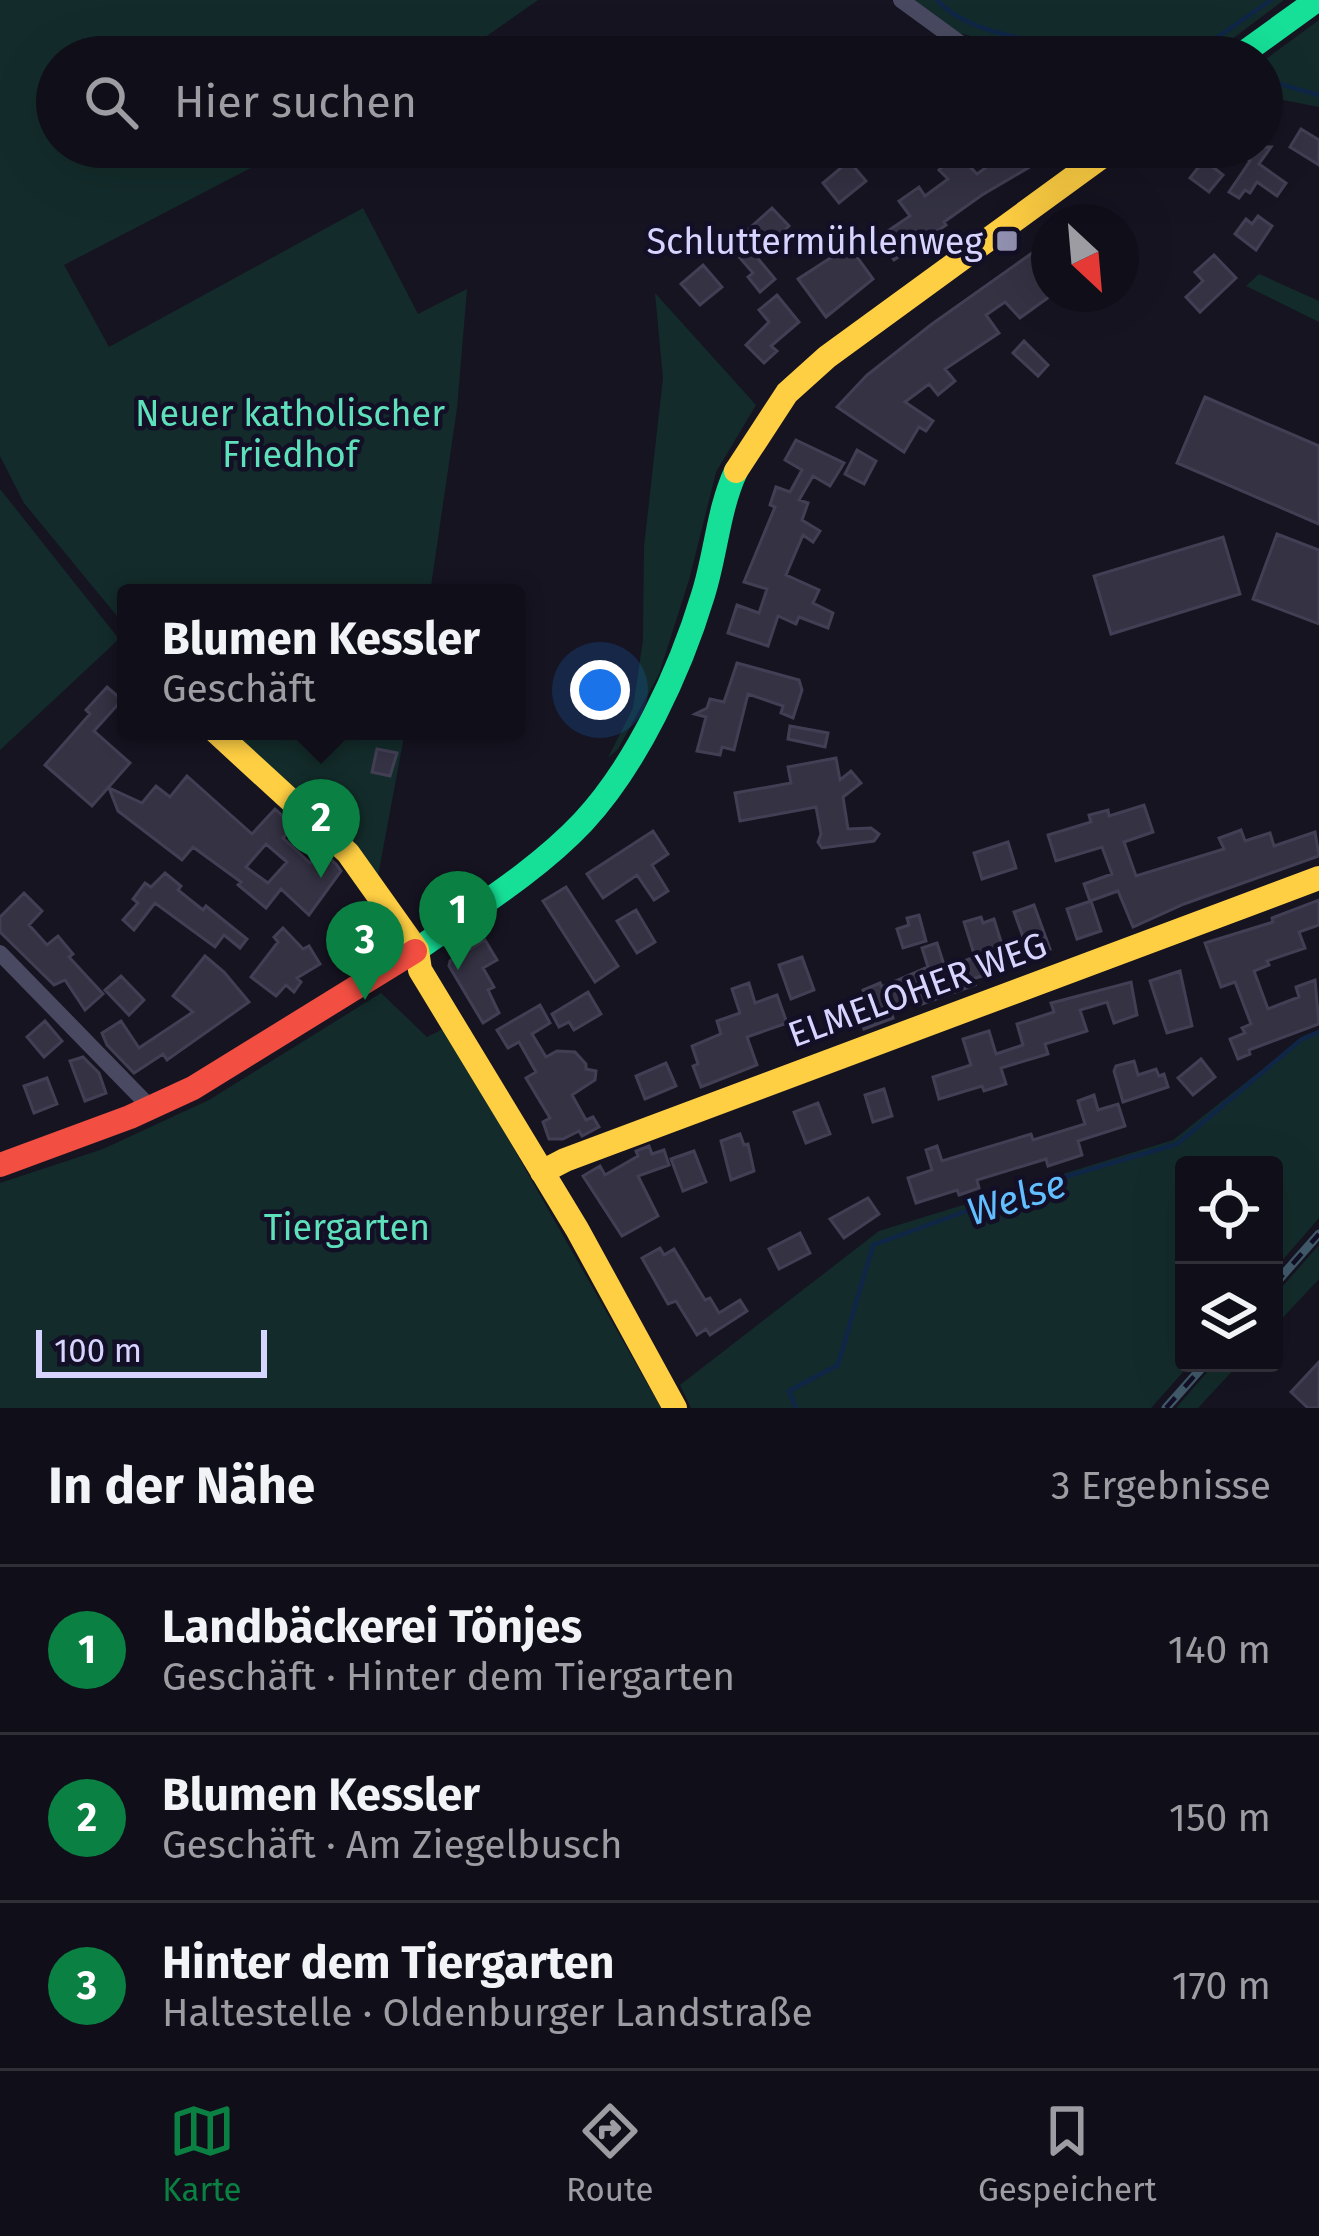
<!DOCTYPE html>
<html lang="de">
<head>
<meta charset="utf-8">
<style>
	body { margin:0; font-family:"Fira Sans",sans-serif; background:#1e1d26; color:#f1f3f6 }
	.controls { position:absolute; right:36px; bottom:36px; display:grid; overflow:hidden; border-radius:12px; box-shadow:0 12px 48px #0002 }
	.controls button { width:108px; height:108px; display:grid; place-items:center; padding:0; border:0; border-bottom:3px solid #302f38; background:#100f19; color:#f1f3f6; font:60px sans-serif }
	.compass { position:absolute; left:1031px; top:204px; width:108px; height:108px; border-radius:50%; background:#100f19; box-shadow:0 12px 48px #0002; rotate:154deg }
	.scale { position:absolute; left:36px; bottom:30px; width:231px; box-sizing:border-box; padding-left:12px; border:6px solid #d7d4ff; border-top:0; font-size:33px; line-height:42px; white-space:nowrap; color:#d7d4ff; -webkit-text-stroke:9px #120f26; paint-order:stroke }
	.you { position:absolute; left:600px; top:690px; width:42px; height:42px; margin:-30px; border:9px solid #fff; border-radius:50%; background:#1a73e8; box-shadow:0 0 0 18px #1a73e833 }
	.badge { display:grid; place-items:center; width:78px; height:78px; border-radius:50%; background:#0b8043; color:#fff; font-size:39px; font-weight:700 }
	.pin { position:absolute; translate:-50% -99px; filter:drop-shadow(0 3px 6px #0008) }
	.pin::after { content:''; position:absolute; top:63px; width:42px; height:36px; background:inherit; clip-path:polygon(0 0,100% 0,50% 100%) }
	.popup { position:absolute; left:117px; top:584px; width:408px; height:156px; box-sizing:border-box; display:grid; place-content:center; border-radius:12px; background:#100f19; filter:drop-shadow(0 3px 9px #0005); font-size:39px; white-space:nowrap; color:#9c9ca2 }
	.popup b { font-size:45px; color:#f1f3f6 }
	.popup::after { content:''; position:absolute; left:50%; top:100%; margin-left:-24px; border:24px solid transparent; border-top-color:#100f19 }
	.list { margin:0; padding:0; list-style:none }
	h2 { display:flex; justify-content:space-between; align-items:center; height:156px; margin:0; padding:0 48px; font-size:51px }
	h2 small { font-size:39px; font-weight:400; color:#9c9ca2 }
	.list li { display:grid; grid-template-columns:78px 1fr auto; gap:36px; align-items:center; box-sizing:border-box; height:168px; padding:0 48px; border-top:3px solid #302f38 }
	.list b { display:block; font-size:45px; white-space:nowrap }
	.list p { margin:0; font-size:39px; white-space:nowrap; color:#9c9ca2 }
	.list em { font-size:39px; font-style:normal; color:#9c9ca2 }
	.icon { flex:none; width:66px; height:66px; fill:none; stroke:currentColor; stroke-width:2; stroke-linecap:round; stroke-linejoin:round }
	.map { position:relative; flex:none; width:1319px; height:1408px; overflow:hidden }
	.search { position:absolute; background:#100f19; box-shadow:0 12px 48px #0002; left:36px; right:36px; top:36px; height:132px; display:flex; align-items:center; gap:30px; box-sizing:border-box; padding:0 42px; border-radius:66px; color:#9c9ca2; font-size:45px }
	.sheet { height:660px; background:#100f19 }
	nav { display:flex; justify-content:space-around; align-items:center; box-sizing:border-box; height:168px; border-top:3px solid #302f38; background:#100f19; font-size:33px; color:#9c9ca2 }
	nav a { display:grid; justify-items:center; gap:6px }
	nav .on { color:#0b8043 }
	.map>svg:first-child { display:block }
	.green { fill:#132c2b }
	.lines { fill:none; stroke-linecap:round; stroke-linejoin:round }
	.stream { stroke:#0f2647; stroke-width:4.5 }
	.building { fill:#343243; stroke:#423f54; stroke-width:3; fill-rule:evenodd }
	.street { stroke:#494961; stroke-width:16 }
	.fast { stroke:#16e098; stroke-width:24 }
	.slow { stroke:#ffcf43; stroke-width:24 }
	.jam { stroke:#f24e42; stroke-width:24 }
	.rail-casing { stroke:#415a6a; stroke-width:9 }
	.rail { stroke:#120f26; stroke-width:4.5; stroke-dasharray:14; stroke-linecap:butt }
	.poi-dot { fill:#9391b1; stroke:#120f26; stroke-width:4.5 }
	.labels { text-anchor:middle; stroke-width:9; stroke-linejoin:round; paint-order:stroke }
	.poi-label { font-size:36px; fill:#d7d4ff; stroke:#120f26; text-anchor:end }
	.park-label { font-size:36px; fill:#5ee1ba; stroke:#120f26 }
	.street-label { font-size:36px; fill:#d7d4ff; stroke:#120f26 }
	.water-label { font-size:39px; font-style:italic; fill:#62beff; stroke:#120f26 }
</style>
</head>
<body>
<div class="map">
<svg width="1319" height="1408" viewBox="0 0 1319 1408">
	<rect width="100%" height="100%" fill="#161421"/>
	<!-- green -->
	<path class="green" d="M0 0H538L457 57H57V147H291L64 265 109 347 363 208 418 314 467 289 457 408 430 593H126V627L24 503 0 456Z
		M911 0H1284L1208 57H1054L951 31Z
		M1319 20V107L1262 96V62Z
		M1259 274 1319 301V322L1246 286Z
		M655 293 756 405 716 472 689 580 659 674 618 749 608 758 633 708 643 640 644 547 663 378Z
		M0 489 119 639 0 750Z
		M218 731H405L377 881Z
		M381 993 427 1037 445 1028 661 1408H0V1183L103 1149 209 1100Z
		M1319 1030V1218L1274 1270V1165H1184V1363H1191L1151 1408H691L680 1385 879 1231 1173 1140 1302 1038Z
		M1319 1245V1279L1274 1327V1296Z
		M1215 1363H1240L1198 1408H1176Z"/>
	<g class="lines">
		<!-- stream -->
		<path class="stream" d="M937 0C983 52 1132 49 1200 49L1214 57
			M1202 48 1271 0
			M1262 79 1319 95
			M796 1408 789 1391 838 1365 873 1245 1044 1183 1177 1144 1302 1039 1319 1032"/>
	</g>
	<!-- building -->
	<path class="building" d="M1301 129 1319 140V165L1290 147Z
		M943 147H951L977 174 1002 156 996 147H1012L1028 168 982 195 944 222 946 225 894 260 879 237 910 216 899 201 919 187 925 196 948 179 939 170 945 164 935 155Z
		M1231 147H1271L1259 164 1286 183 1277 196 1257 182 1250 193 1245 190 1239 198 1229 192 1250 161Z
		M1204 160 1223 175 1209 192 1190 178Z
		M849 161 866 181 839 203 823 183Z
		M772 208 789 226 760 252 743 234Z
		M1258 216 1272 226 1256 250 1235 234 1246 219 1252 224Z
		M1049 241V297L1020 318 1005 302 986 315 999 333 945 369 955 381 938 395 929 384 905 402 933 421 926 431 919 427 904 452 837 407 867 375 932 324Z
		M849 246 873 279 826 317 798 279Z
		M750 249 775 279 760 292 748 277 753 273 740 258Z
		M1214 255 1236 278 1200 312 1186 297 1203 281 1195 272Z
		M703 265 722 287 700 305 681 284Z
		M777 295 799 322 771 346 777 351 764 363 746 345 769 322 759 310Z
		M1024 341 1048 365 1038 376 1013 353Z
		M1205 397 1319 446V524L1177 463Z
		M796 440 844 463 830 486 813 476 799 500 808 503 802 520 820 531 813 542 803 535 786 575 819 590 813 603 833 613 828 628 799 617 796 624 778 616 768 646 728 633 737 605 759 613 767 589 744 582 775 507 770 505 776 487 790 492 802 470 785 460Z
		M857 450 876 461 864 484 845 474Z
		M1277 534 1319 550V624L1253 599Z
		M1223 537 1240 594 1111 634 1094 576Z
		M737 663 799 680 802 690 793 718 781 713 783 706 748 694 734 750 722 747 720 755 697 751 706 717 695 714 707 708 710 699 724 702Z
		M107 687 122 700 94 731 130 763 92 806 45 765 90 714 86 710Z
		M790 726 828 733 825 747 788 739Z
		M377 749 397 753 390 776 372 772Z
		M836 758 840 780 851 771 861 783 843 797 848 829 871 828 879 834 874 841 822 848 818 842 821 834 816 807 740 821 735 793 791 783 788 767Z
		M187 776 252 834 275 809 294 826 283 838 310 863 321 851 336 864 341 871 309 915 281 889 266 908 238 885 241 882 193 847 182 860 118 811 109 788 142 803 156 786 170 797ZM266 844 287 862 268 883 246 867Z
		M1144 805 1153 832 1124 842 1136 876 1224 849 1219 838 1241 830 1245 841 1270 833 1274 846 1315 832 1319 856 1184 904 1133 927 1118 891 1090 901 1084 884 1112 874 1102 847 1056 861 1048 835 1091 822 1089 815 1108 810 1109 816Z
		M653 831 668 854 652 865 668 891 654 900 637 875 603 898 587 874Z
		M1008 842 1016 868 982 879 974 853Z
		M165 873 181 886 178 890 203 910 206 906 247 939 240 948 224 935 215 947 155 903 134 930 123 920 138 903 133 899 145 883 151 887Z
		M566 887 618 966 595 982 543 901Z
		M24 893 42 911 29 925 47 945 58 936 73 954 69 957 103 994 85 1010 65 980 54 985 0 932V917Z
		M1319 900V925L1299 932 1305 948 1267 961 1269 965 1254 971 1268 1009 1299 997 1296 987 1315 980 1319 1024 1249 1050 1250 1054 1238 1059 1230 1039 1245 1033 1242 1028 1251 1024 1235 982 1221 987 1205 943 1273 922 1272 918Z
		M1091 901 1101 931 1077 939 1067 909Z
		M1034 905 1050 949 1030 956 1014 912Z
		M636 910 655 942 637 953 617 921Z
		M919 915 926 941 903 948 897 929 909 925 907 918Z
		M981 917 983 923 994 919 1007 961 991 966 993 973 972 979 975 985 919 1005 916 998 890 1009 893 1018 864 1029 855 1005 867 1001 863 990 880 983 882 987 928 967 922 948 937 943 945 968 975 957 964 922Z
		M283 928 303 949 309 946 320 964 297 978 301 982 294 992 286 985 276 996 251 977 278 942 274 937Z
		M485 940 497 960 483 968 494 987 488 990 499 1013 483 1023 449 966 450 961Z
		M205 956 224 972 249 1002 167 1060 163 1054 134 1073 107 1045 102 1033 121 1021 139 1048 193 1012 173 996Z
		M802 957 814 990 791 999 779 965Z
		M1180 971 1192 1026 1167 1033 1150 981Z
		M121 976 144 1000 129 1015 105 990Z
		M1131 982 1137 1015 1114 1023 1107 1002 1080 1010 1087 1031 1045 1044 1048 1054 1001 1068 1006 1084 984 1091 982 1086 939 1099 933 1077 971 1065 963 1039 989 1031 996 1054 1023 1045 1017 1024 1054 1012 1051 1003Z
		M749 983 755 1003 777 995 787 1023 747 1037 757 1065 701 1087 693 1066 698 1064 692 1046 721 1034 717 1021 740 1013 732 989Z
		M588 992 601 1014 574 1030 569 1022 559 1027 552 1014Z
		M540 1005 550 1023 532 1034 546 1057 557 1051 575 1052 586 1064V1069L596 1071 595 1080 572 1095 586 1120 593 1117 599 1127 582 1136 579 1131 563 1139H549L543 1122 550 1118 526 1078 536 1072 519 1042 508 1048 497 1030Z
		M45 1021 62 1041 44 1057 27 1037Z
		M83 1057 99 1073 106 1093 85 1101 70 1061Z
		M1201 1059 1215 1077 1193 1095 1178 1078Z
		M1134 1061 1138 1075 1156 1069 1159 1076 1164 1074 1168 1087 1123 1102 1114 1071 1116 1066Z
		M666 1063 676 1086 645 1099 636 1076Z
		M47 1078 57 1104 34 1113 24 1086Z
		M884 1089 892 1116 873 1122 865 1095Z
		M1094 1095 1098 1110 1118 1104 1125 1126 1078 1141 1082 1155 1048 1166 1046 1159 977 1180 979 1188 959 1195 957 1190 916 1203 908 1178 932 1170 926 1150 937 1146 942 1161 1031 1134 1033 1140 1085 1124 1078 1101Z
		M818 1103 830 1134 806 1143 794 1112Z
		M740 1134 744 1145 748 1144 754 1171 731 1180 721 1141Z
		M649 1146 652 1154 664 1150 669 1165 638 1176 658 1216 622 1236 583 1176 600 1166 605 1175 638 1156 636 1151Z
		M694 1151 706 1182 683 1191 671 1159Z
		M868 1198 879 1214 844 1238 830 1219Z
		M800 1233 810 1253 779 1269 769 1249Z
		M660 1248 664 1255 674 1249 705 1300 710 1298 719 1313 740 1300 747 1311 710 1335 706 1329 697 1335 676 1301 668 1304 642 1258Z
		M1319 1362V1408H1308L1291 1392Z"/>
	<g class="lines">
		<!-- street -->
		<path class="street" d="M901 0 960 43 1023 57
			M0 953 151 1108"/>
		<!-- fast -->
		<path class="fast" d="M1238 57 1317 0
			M415 951C471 911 536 872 583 822 637 764 680 671 703 595 716 554 718 510 736 471"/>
		<!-- slow -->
		<path class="slow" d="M736 471 787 393 827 357 1115 147
			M215 731 348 853 417 950
			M417 950 420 970 577 1229 675 1408
			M542 1172 565 1160 1319 878"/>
		<!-- jam -->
		<path class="jam" d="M0 1165 130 1117 193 1088 415 951"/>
		<!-- rail casing -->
		<g class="rail-casing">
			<path id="rail" d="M1274 1285 1319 1234
				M1166 1408 1206 1363"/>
		</g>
		<!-- rail -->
		<use href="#rail" class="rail"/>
	</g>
	<!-- markers -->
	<rect class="poi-dot" x="995" y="229" width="24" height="24" rx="6"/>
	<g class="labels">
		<!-- poi labels -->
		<g class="poi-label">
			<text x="983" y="254">Schluttermühlenweg</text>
		</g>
		<!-- park labels -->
		<g class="park-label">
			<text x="290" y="426">Neuer katholischer<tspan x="290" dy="41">Friedhof</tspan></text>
			<text x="347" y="1240">Tiergarten</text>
		</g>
		<!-- street labels -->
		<g class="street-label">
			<text transform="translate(917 989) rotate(-20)" y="13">ELMELOHER WEG</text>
		</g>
		<!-- water labels -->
		<g class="water-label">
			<text transform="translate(1016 1197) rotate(-18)" y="14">Welse</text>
		</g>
	</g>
</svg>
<div class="controls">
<button><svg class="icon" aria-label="locate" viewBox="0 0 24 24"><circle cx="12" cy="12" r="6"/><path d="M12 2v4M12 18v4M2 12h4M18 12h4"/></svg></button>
<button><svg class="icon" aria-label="layers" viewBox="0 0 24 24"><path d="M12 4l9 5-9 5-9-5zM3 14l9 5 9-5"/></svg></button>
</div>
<svg class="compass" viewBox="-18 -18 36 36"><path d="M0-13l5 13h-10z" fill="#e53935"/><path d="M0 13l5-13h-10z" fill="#9c9ca2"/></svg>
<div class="scale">100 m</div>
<div class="you"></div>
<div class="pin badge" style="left:458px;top:970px">1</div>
<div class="pin badge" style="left:321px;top:878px">2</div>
<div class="popup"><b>Blumen Kessler</b>Geschäft</div>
<div class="pin badge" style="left:365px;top:1000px">3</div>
<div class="search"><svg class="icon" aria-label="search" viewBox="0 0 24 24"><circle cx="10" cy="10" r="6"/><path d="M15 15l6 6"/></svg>Hier suchen</div>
</div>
<section class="sheet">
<h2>In der Nähe<small>3 Ergebnisse</small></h2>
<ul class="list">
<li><span class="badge">1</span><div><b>Landbäckerei Tönjes</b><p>Geschäft · Hinter dem Tiergarten</p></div><em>140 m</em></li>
<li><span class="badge">2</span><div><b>Blumen Kessler</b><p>Geschäft · Am Ziegelbusch</p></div><em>150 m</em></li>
<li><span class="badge">3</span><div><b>Hinter dem Tiergarten</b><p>Haltestelle · Oldenburger Landstraße</p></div><em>170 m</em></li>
</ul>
</section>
<nav>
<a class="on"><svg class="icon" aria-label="map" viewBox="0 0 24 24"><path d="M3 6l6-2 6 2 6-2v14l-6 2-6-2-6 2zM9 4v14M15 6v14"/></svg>Karte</a>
<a><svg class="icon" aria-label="directions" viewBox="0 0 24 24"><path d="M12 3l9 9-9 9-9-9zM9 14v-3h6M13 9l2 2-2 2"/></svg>Route</a>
<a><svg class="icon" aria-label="saved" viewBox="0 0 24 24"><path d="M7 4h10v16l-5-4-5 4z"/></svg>Gespeichert</a>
</nav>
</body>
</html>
